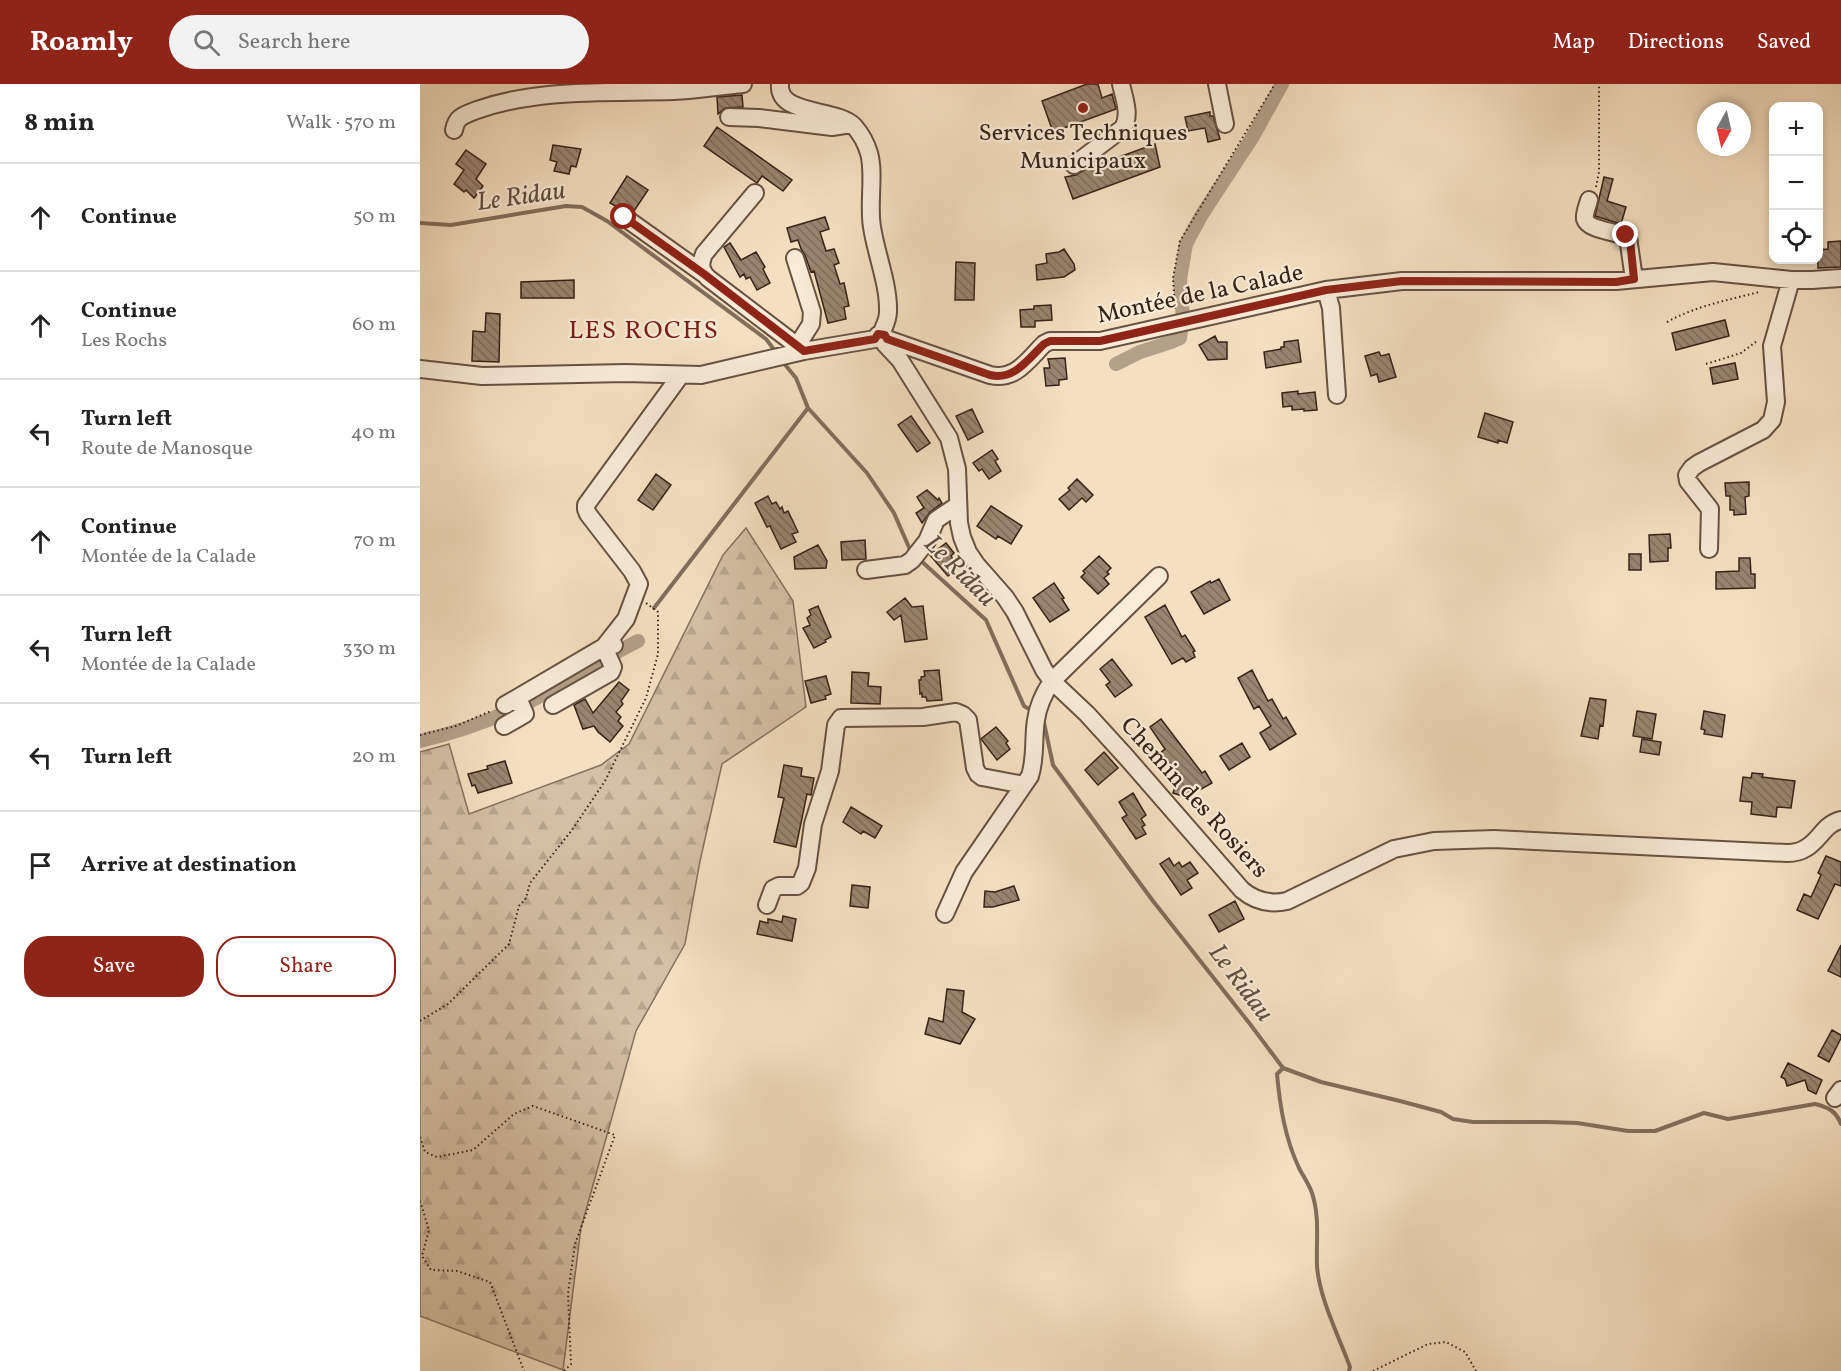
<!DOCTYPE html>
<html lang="en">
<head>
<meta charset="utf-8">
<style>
	body { margin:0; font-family:Vollkorn,serif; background:#f2f2f2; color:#222 }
	.controls { position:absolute; right:18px; top:18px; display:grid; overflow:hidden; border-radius:12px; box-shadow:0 3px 9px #0003 }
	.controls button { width:54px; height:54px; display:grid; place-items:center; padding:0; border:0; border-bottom:2px solid #e0e0e0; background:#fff; color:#222; font:30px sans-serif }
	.compass { position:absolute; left:1277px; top:18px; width:54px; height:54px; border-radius:50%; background:#fff; box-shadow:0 3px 9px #0003; rotate:188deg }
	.stop { position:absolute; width:18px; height:18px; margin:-14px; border:4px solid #8f2418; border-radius:50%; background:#fff }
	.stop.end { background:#8f2418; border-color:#fff; box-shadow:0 2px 6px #0008 }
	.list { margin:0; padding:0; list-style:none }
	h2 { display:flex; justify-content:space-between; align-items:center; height:78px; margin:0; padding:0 24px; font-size:26px }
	h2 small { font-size:20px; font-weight:400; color:#767676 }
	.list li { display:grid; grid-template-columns:39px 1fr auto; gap:18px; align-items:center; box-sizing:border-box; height:108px; padding:0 24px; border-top:2px solid #e0e0e0 }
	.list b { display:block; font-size:22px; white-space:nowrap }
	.list p { margin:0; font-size:20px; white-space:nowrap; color:#767676 }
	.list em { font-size:20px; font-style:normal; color:#767676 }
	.actions { display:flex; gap:12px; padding:18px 24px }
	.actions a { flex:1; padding:14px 0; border:2px solid #8f2418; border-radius:24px; text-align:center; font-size:21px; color:#8f2418 }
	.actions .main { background:#8f2418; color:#fff }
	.icon { flex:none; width:33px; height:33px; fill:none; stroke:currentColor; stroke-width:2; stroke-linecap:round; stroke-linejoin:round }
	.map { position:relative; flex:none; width:1421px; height:1287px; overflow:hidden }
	header { display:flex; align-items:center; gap:36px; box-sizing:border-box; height:84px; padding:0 30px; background:#8f2418; color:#fff }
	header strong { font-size:28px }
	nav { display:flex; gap:33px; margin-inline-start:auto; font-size:21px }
	.search { width:420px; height:54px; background:#f2f2f2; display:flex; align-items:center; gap:15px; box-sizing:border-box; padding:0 21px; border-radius:33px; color:#767676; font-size:22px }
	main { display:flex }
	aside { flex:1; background:#fff }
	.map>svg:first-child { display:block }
	.forest { fill:url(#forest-firs); stroke:#85725e; stroke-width:1.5 }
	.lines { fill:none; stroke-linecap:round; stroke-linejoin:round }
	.stream { stroke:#816e5b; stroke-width:4 }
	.canal { stroke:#b3a088; stroke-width:14 }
	.building { fill:url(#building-back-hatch); stroke:#362318; stroke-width:1.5 }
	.minor-casing { stroke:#665242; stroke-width:20 }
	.path { stroke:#362318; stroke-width:2; stroke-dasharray:1.5 3; stroke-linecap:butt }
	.minor { stroke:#f8ebd7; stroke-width:16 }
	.route { stroke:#8f2418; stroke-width:8 }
	.poi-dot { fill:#8f2418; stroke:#f8ebd7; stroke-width:2 }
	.labels { text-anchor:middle; stroke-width:4.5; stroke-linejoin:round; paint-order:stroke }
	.poi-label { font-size:24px; fill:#362318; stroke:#f8ebd7 }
	.street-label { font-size:24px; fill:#362318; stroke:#f8ebd7 }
	.water-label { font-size:26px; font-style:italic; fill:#624f3f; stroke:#f8ebd7 }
	.neighbourhood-label { font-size:26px; letter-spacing:1.5px; fill:#7a1f14; stroke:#f8ebd7 }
</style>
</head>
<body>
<header>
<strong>Roamly</strong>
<div class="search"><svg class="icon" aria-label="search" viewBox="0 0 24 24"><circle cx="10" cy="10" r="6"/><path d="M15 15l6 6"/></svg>Search here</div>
<nav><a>Map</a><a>Directions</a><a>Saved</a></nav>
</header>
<main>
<aside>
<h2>8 min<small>Walk · 570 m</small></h2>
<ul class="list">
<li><svg class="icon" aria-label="ahead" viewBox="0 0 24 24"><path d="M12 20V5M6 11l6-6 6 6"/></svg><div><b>Continue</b></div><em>50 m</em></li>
<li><svg class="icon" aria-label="ahead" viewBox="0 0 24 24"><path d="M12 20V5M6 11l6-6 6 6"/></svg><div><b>Continue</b><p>Les Rochs</p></div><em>60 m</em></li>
<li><svg class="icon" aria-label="left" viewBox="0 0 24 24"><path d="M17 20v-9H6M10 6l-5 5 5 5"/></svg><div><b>Turn left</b><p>Route de Manosque</p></div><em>40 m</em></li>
<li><svg class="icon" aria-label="ahead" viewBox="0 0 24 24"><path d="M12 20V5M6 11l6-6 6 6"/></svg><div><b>Continue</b><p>Montée de la Calade</p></div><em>70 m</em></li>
<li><svg class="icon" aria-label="left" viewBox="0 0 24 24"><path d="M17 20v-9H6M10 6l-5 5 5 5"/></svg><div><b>Turn left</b><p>Montée de la Calade</p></div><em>330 m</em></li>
<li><svg class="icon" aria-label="left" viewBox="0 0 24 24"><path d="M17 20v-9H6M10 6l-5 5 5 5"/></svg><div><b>Turn left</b></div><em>20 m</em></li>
<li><svg class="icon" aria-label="arrive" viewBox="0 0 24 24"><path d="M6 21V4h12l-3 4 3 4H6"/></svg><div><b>Arrive at destination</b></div></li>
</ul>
<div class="actions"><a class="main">Save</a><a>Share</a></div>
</aside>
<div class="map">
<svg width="1421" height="1287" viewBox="0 0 1421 1287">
	<defs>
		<pattern id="forest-firs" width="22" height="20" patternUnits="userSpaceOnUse" patternTransform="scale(1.5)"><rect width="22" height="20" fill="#d4c0a4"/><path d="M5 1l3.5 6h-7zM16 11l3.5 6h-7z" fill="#b7a58c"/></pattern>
		<pattern id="building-back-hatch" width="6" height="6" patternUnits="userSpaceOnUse" patternTransform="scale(1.5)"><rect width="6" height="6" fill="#998570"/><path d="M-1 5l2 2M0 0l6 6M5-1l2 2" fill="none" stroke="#7e6c5b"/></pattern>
	</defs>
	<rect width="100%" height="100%" fill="#f4e0c1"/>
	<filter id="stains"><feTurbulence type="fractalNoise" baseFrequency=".00333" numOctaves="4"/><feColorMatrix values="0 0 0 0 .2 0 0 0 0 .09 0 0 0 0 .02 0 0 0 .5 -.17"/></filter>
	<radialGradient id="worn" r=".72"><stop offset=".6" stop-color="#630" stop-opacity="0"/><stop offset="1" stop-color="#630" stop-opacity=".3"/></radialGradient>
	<!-- forest -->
	<path class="forest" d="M326 444 373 517 386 623 302 680 280 777 265 860 216 947 161 1144 143 1286 0 1232V668L29 660 49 730 181 681 209 660 303 471Z"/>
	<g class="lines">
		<!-- stream -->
		<path class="stream" d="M0 139 31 141 146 122 162 123 187 137 346 255 356 268
			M362 277 376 294 388 324 447 389 474 429 491 468
			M499 475 566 536 604 622 614 628
			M234 524 388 324
			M623 634 633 681 733 817 830 940 863 984 901 998 980 1017 1021 1028 1033 1035 1053 1038H1128L1157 1039 1208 1047H1235L1284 1029 1308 1035 1395 1020C1408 1023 1416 1027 1421 1040
			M863 984 857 990C860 1023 865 1054 879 1084 883 1092 889 1100 892 1109 900 1133 896 1157 897 1182 899 1213 919 1253 930 1283L929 1287"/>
		<!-- canal -->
		<path class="canal" d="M696 280 720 268 751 258 760 254 763 235 760 195 766 160 781 132 832 54 862 0
			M0 657C49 646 98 626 142 600 167 585 192 570 218 557"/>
	</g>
	<!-- building -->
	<path class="building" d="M667 0H678L682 14 692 10 696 25 633 48 622 17Z
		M322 11 323 23 305 24 298 30 297 13Z
		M790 28V32H793L800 55 788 58 785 44 768 47 765 33Z
		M297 43 372 96 363 107 342 92 337 99 284 62Z
		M735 60 740 83 653 115 645 93 656 91 666 85Z
		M133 61 161 65 156 83 151 82 149 90 134 87 137 78 130 76Z
		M46 66 66 80 56 95 63 102 54 114 46 106 44 108 34 100 44 86 36 80Z
		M207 92 228 106 214 127 206 123 199 124 190 119Z
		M1184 93 1193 95 1187 117 1206 123 1201 140 1175 132Z
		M405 133 409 145 400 148 406 167 414 165 419 179 414 181 420 200 424 199 429 222 424 223 426 235 408 239 394 187 391 188 385 171 381 165 378 156 371 158 367 144Z
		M1421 157V183L1398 184V166L1408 165V158Z
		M310 159 321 176 336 168 345 183 343 185 350 199 337 206 330 193 326 195 324 190 320 193 304 163Z
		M644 165 654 180 655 186 644 193 617 196 616 181 627 179 626 170 639 168Z
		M536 178 555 179 554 216H535Z
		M154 196V214H101V198Z
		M631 221 632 236 615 237V243H601L600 226 614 225V222Z
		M66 229 80 230 79 278 52 277 53 247 65 248Z
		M1305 236 1309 252 1256 266 1252 249Z
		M795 252 798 258H807V275L788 276 779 261Z
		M878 256 881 278 846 284 844 268 861 265V263H864V258Z
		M959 268 961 272 969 270 976 293 959 298 957 290 951 292 945 272Z
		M645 274 647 295 639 296V301L626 302 624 284H630L628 275Z
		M1315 279 1318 295 1293 300 1290 284Z
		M878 307V310L895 308 897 326 884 327V325L872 326V322L863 323 862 309Z
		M552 325 563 348 548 356 536 332Z
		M1065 329 1093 338 1087 359 1078 356V359L1058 353Z
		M491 332 510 359 497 368 478 341Z
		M572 366 578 375 575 377 581 387 569 395 562 385 559 387 553 379Z
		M236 390 251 401 233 426 218 416Z
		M657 395 673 411 666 418 662 414 649 426 639 415 650 406 648 404Z
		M1329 398V412L1325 413 1326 430 1314 431V426H1310V412H1306L1305 399Z
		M507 406 518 416 519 414 522 419 510 428 502 439 496 429 504 424 497 413Z
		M348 412 352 420 356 418 360 425 362 423 364 429 368 427 378 448 372 450 376 458 361 465 350 442 347 443 335 419Z
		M571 422 602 442 591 460 578 452 576 455 557 442Z
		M1250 450 1251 464H1248V477L1230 478 1229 451Z
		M445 456 446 475 422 476 421 458Z
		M526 459 534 469 531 472 538 484 528 492 510 471Z
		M398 461 407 477 406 484 375 485 374 473Z
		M1209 470H1221V486H1209Z
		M679 472 691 484 687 488 689 490 684 494 689 500 678 510 661 493 665 489 663 487Z
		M1319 474H1330L1331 490H1335V504L1296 505V488L1319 487Z
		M799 495 810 516 784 530 771 508 790 497 791 499Z
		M634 499 644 514 642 515 649 526 630 538 613 514Z
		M485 514 492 523 503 522 507 555 485 558 481 531 474 536 467 528Z
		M745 521 762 553 765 551 775 567 773 568 775 573 766 578 763 574 752 580 725 533Z
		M398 522 411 553 405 556 406 558 394 564 383 544 390 541 387 534 391 531 389 526Z
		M692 575 712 601 695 613 686 601 690 598 680 585Z
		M519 586 522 616 507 617 506 613H502V609L500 610 499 596H501V593L505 592 504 587Z
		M832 586 848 617 852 615 863 635 866 633 876 650 850 666 840 649 851 642 839 622 834 625 818 594Z
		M432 588 449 589 448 602 461 603 460 620 431 619Z
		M406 592 411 610 405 612 406 615 391 619 385 597Z
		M199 598 209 606 201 617 203 620 196 628 201 633 198 637 203 642 190 658 178 648 174 642 163 645 154 621 165 615 173 629Z
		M1170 614 1186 616 1183 642 1180 641 1178 655 1161 652Z
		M1217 627 1236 630 1232 655 1213 652Z
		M1284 627 1305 631 1302 653 1284 650 1285 646 1281 645Z
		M741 635 782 689 785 687 792 699 776 708 770 707 768 714 753 709 758 694 740 669 745 665 730 643Z
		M576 643 588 657 586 659 590 665 577 676 561 655Z
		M1222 655 1241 658 1239 671 1220 668Z
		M822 659 830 673 809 686 800 672Z
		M684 668 698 684 678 701 665 686Z
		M85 677 92 699 58 709 55 701 52 702 48 690 68 685 67 682Z
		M364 681 382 684 381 692 394 694 391 711 387 710 376 763 354 758 364 714 358 713Z
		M1332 689 1343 690 1342 693 1375 697 1371 724 1357 723 1356 733 1331 730 1332 718 1320 717 1323 693 1331 694Z
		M713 709 726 731 721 735 725 741 722 743 726 750 716 755 702 734 707 731 699 718Z
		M431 723 462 742 455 754 443 747 441 750 423 738Z
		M1406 772 1421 778V802L1415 800 1398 835 1377 826 1384 810 1391 813 1401 791 1398 789Z
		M749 774 754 782 759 778 762 783 770 778 778 789 767 796 772 804 761 811 740 780Z
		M432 801 450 803 448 824 430 822Z
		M594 802 599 816 573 823H564L565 807 575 808Z
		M815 817 824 835 799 848 789 831Z
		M363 832 376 835 372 857 337 850 340 837 348 839V835L362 838Z
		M1421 861V893L1408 887Z
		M527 905 544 907 542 928 555 935 540 960 505 950 509 934 523 938Z
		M1412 946 1421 951V954L1409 978 1398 972Z
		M1368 979 1402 996 1396 1010 1388 1006 1385 996 1367 1002 1365 995 1361 993Z"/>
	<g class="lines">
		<!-- minor casing -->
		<g class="minor-casing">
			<path id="minor" d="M360 0C357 32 417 24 434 42 441 50 446 59 449 69 455 90 448 120 452 143 456 170 469 201 468 228 468 236 464 243 461 250
				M797 0 805 40
				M309 33 339 34 412 43 431 40
				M34 46C35 41 36 37 40 34 45 30 52 28 57 26 119 4 189 9 254 7 277 6 300 2 323 0
				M654 81 703 44C711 31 704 14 701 0
				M335 109 284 170C280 180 280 186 288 194L384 267
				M1169 116C1168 121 1164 129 1165 135 1168 146 1198 148 1208 153L1214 195
				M204 133 284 190
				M375 174 392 228 391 240 377 262
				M906 206 911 224 917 311
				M455 255 458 251 463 250 467 255 570 291C595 297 608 276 624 260L630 257H680L906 206 982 197H1196L1293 188 1371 196H1392L1421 194
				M465 260 480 276 529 354 537 385 539 439 542 453 548 468 556 480 585 513 595 528 624 586 632 597 667 630 708 675 822 806C835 817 849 821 867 817L974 765 1014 757 1074 755 1367 769C1374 769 1380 768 1386 764 1400 756 1404 740 1421 736
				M0 285 62 292 205 289 281 291 384 267 455 255
				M1289 465 1290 425 1268 397 1267 391 1272 384 1279 379 1343 346 1352 336 1356 318 1352 262 1371 196
				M446 486 485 481 492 476 507 457 516 436 538 421
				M85 621 184 563 206 535 219 500 212 487 168 430 166 425V421L260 292
				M133 621 191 588 193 583 184 563 194 561
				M84 642 105 630 98 614
				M347 821 353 805 359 802H377L381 799 387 784 393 740 410 687 416 641 421 634 503 633 536 628 543 631 548 636 555 684 558 690 562 693 604 701
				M525 830 544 788 610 692C616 673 613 655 616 636 618 621 624 609 632 597L739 492
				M1415 1014 1421 1006"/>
		</g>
		<!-- path -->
		<path class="path" d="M1176 103 1179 88V0
			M755 225 753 194 760 157 855 0
			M1247 238C1276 222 1308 216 1339 208
			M1286 280 1321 269 1337 257
			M0 651 36 642 71 627
			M0 937 28 920 89 860 99 822 106 814 110 799 152 746 185 697 226 614 238 570V528L226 519
			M0 1053 5 1068 17 1073 53 1066 94 1030 113 1022 195 1051 155 1160 148 1209 151 1280 144 1287
			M0 1117 9 1146 2 1172 11 1186 37 1187 70 1198 104 1287
			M953 1287 1008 1260 1026 1258 1045 1268 1056 1287"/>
		<!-- minor -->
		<use href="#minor" class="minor"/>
	</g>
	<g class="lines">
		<!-- route -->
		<path class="route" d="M204 133 284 190 384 267 455 255 458 250 465 251 467 255 570 291C594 297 608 275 624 260L630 257H680L906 206 982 197 1196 198 1214 195 1210 156 1206 151"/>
	</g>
	<!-- markers -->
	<circle class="poi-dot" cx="663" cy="24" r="6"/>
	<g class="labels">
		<!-- poi labels -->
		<g class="poi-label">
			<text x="663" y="56">Services Techniques<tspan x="663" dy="28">Municipaux</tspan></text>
		</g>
		<!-- street labels -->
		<g class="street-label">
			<text transform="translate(780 209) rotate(-12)" y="8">Montée de la Calade</text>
			<text transform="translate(775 713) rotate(48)" y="8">Chemin des Rosiers</text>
		</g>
		<!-- water labels -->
		<g class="water-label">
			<text transform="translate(101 111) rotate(-8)" y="9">Le Ridau</text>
			<text transform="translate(541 486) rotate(45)" y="9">Le Ridau</text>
			<text transform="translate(822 898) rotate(53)" y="9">Le Ridau</text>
		</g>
		<!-- neighbourhood labels -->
		<g class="neighbourhood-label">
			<text x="224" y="254">LES ROCHS</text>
		</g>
	</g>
	<rect width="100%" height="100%" filter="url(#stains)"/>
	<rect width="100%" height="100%" fill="url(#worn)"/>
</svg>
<div class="controls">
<button>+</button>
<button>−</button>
<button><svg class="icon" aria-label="locate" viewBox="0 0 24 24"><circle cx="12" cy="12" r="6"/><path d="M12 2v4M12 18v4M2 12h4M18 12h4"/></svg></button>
</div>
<svg class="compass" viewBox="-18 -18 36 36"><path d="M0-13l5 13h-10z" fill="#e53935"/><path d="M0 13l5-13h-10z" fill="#767676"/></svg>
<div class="stop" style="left:204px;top:133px"></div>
<div class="stop end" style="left:1206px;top:151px"></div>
</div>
</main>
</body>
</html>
